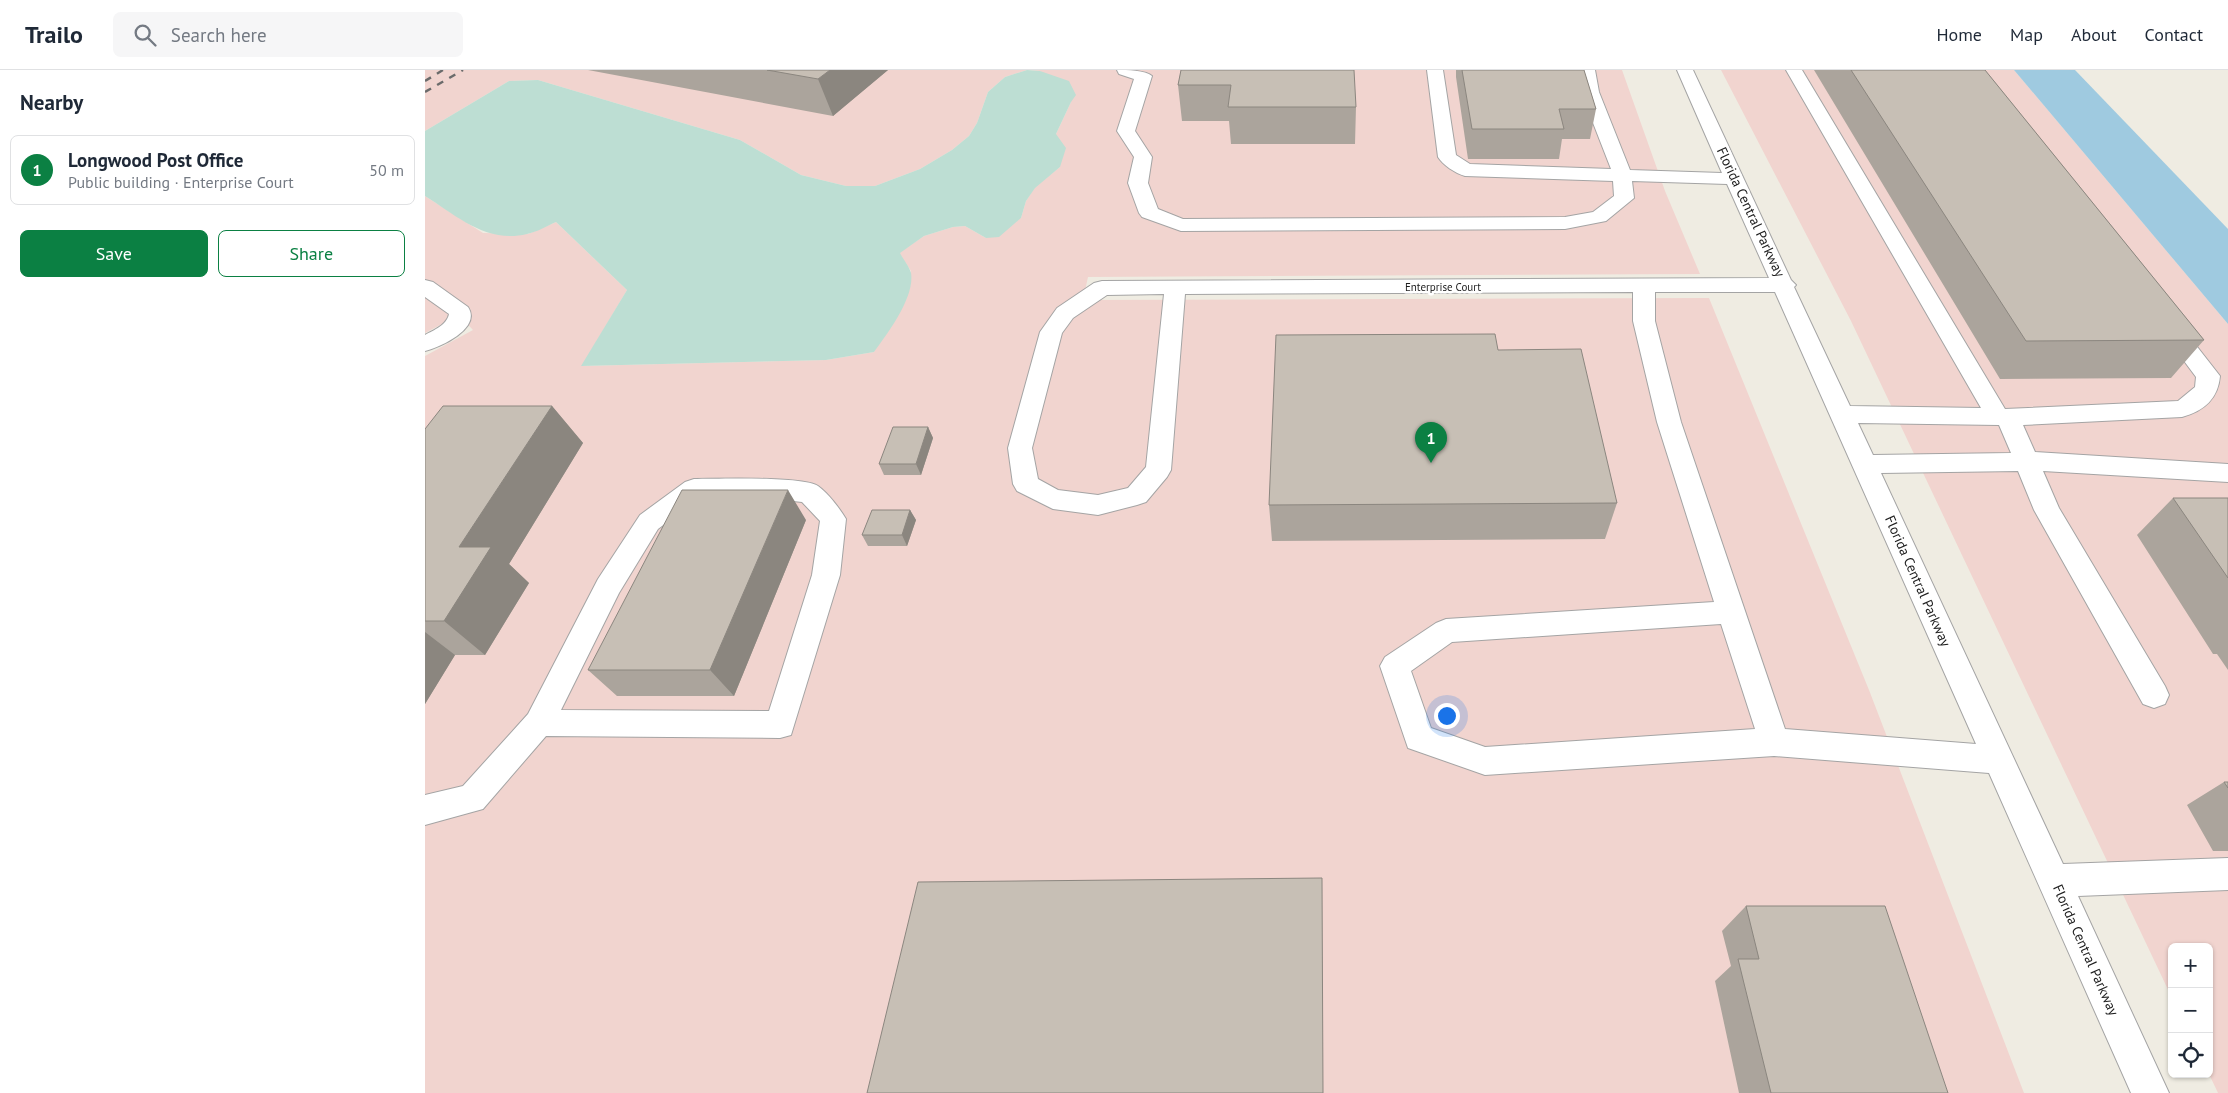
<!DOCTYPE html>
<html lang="en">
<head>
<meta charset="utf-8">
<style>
	body { margin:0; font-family:"PT Sans",sans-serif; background:#f6f6f7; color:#1f2937 }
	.controls { position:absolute; right:15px; bottom:15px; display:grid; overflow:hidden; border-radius:8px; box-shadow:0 1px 4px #0004 }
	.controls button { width:45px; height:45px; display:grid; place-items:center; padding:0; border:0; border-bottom:1px solid #e0e1e3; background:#fff; color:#1f2937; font:25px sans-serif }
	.you { position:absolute; left:1021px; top:645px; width:18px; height:18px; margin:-12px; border:4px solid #fff; border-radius:50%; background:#1a73e8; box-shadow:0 0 0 8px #1a73e833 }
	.badge { display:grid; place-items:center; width:32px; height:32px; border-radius:50%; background:#0b8043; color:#fff; font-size:16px; font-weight:700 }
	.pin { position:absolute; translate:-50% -41px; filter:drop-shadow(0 1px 2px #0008) }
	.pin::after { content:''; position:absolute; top:26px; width:18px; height:15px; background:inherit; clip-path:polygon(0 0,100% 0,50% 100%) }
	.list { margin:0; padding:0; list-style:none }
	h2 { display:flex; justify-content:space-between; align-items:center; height:65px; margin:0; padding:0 20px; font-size:21px }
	h2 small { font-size:16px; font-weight:400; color:#747a83 }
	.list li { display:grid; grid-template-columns:32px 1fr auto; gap:15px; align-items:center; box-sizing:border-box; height:70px; margin:0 10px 10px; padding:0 10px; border:1px solid #e0e1e3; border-radius:8px }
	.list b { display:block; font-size:19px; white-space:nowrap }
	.list p { margin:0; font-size:16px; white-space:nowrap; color:#747a83 }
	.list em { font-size:16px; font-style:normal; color:#747a83 }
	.actions { display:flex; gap:10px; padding:15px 20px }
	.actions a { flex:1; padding:11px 0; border:1px solid #0b8043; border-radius:8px; text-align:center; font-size:18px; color:#0b8043 }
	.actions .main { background:#0b8043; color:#fff }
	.icon { flex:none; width:28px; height:28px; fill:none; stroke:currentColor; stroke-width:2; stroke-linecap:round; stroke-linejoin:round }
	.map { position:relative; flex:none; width:1803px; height:1023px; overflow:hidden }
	header { display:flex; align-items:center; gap:30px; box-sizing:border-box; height:70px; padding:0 25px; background:#fff; border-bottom:1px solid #e0e1e3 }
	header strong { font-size:24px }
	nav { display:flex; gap:28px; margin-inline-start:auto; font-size:18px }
	.search { width:350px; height:45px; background:#f6f6f7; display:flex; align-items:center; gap:12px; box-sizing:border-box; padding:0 18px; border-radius:8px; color:#747a83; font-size:19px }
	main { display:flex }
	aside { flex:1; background:#fff }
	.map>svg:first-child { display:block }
	.commercial { fill:#f1d4cf }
	.wetland { fill:#bdded3 }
	.water { fill:#9fcae0 }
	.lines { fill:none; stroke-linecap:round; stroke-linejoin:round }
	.minor-casing { stroke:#a4a4a4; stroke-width:2 }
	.minor { fill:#fff; fill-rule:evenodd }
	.rail { stroke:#6b6b6b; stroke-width:2.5; stroke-dasharray:7 7; stroke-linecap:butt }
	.wall { fill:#aba49c }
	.shaded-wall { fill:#8b867f }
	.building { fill:#c7bfb5; stroke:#8b867f }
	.labels { text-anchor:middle; stroke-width:5; stroke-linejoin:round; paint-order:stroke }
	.far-street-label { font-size:11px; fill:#1d1d1d; stroke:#fff }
	.street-label { font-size:14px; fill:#1d1d1d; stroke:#fff }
</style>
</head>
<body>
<header>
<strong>Trailo</strong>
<div class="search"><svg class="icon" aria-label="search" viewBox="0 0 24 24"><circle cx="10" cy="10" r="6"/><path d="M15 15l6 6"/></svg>Search here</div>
<nav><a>Home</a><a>Map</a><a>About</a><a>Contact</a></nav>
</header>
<main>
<aside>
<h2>Nearby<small></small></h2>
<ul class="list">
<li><span class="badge">1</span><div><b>Longwood Post Office</b><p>Public building · Enterprise Court</p></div><em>50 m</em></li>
</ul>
<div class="actions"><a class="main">Save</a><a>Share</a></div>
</aside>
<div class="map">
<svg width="1803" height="1023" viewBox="0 0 1803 1023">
	<rect width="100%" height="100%" fill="#efece2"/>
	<!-- commercial -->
	<path class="commercial" d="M0 0H602L580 7 563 22 552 53 544 66 527 80 495 99 450 116H421L376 105 315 70 113 10 84 11 0 61Z
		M605 0H1197L1240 121 1275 204 663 207 658 230 1284 228 1444 620 1599 1023H0V286L48 260 34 245 0 263V126L58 163 103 164 131 152 202 220 157 296 401 290 449 282 486 201 474 183 499 166 528 157 540 156 561 168 596 148 601 131 610 117 635 97 631 64 646 32 615 1Z
		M1296 0H1589L1803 254V1023H1793L1784 1004V877H1747V928L1426 251Z"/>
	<!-- wetland -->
	<path class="wetland" d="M602 0 615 1 644 11 651 25 646 32 631 64 641 78 635 97 610 118 601 131 596 148 574 167 561 168 540 156 528 157 499 166 475 183C478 189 484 196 486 203 490 227 463 263 449 282L401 290 156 296 202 220 131 152C122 156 112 162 102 164 62 174 32 146 0 126V61L84 11 113 10 315 70 376 105 421 116H450L495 99 527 80 544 66 552 53 563 22 580 7Z"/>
	<!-- water -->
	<path class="water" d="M1589 0H1650L1803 159V254Z"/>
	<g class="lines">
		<!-- minor casing -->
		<g class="minor-casing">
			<path id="minor" d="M692 0C702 0 720 0 727 6L710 61 727 87 723 113 733 139 758 149 1140 147 1168 142 1189 126 1188 111 1040 106C1030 103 1018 95 1013 87L1002 0H1018L1031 85 1045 94 1186 99 1156 22 1154 0H1170L1174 22 1205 100 1297 103 1252 0H1268L1366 210 1371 215 1369 217 1425 336 1556 338 1361 0H1377L1580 339 1753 331 1770 317 1771 307 1733 256 1736 251 1744 249 1752 251 1795 306C1793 329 1779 341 1757 347L1598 355 1610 382 1803 394V412L1618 401 1634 438 1740 616 1744 625 1740 634 1729 638 1718 634 1609 440 1593 401 1456 403 1638 794 1803 788V820L1653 826 1744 1023H1706L1564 703 1349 686 1060 705 983 678 955 596 960 587 1011 553 1021 549 1289 532 1232 352 1208 251V222L760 224 746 400 742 407 721 432 712 435 673 445 628 439 592 421 588 414 583 378 615 262 632 238 669 213 677 211 1344 208 1302 114 1207 111 1209 128 1181 151 1140 159 756 161 717 147 714 143 703 113 709 87 692 61 709 9 694 4ZM1230 222H1350L1551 674 1360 659 1256 352 1230 251ZM739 224 721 397 703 418 673 425 633 420 613 409 607 378 637 263 648 248 682 225ZM1433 353 1574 355 1586 383 1448 385ZM1296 554 1330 659 1060 677 1006 658 986 601 1027 572Z
				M0 210 8 212 43 237C57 258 16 277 0 281V265C9 260 22 255 24 244L0 227Z
				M269 409C292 409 377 406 393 416 403 423 415 439 421 449L415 505 366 665 355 668 121 666 58 739 0 755V725L38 716 103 644 173 509 215 445 260 412ZM333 427 377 432 395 451 387 505 344 641 136 640 194 523 233 459 274 428Z"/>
		</g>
		<!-- minor -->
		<use href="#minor" class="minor"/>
		<!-- rail -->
		<path class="rail" d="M0 11 18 0
			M0 22 38 0"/>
	</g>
	<!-- wall -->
	<path class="wall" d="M163 0H463L408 46Z
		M756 0 931 37 930 74H806L804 51H757L753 15Z
		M1031 0H1159L1171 39 1165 69H1137L1134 89H1043L1031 7Z
		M1389 0H1560L1779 270 1746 308 1575 309Z
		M1073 280 1192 433 1180 469 847 471 844 435Z
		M127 336 158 373 84 494 104 513 60 585H30L0 634V359Z
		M503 357 508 368 496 405H459L454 394Z
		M1748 428H1803V600L1792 584H1788L1712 465Z
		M485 440 491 450 482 476H443L437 465Z
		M381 450 309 626H192L163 600Z
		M1799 712H1803V781H1788L1762 735Z
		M1321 836 1523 1023H1314L1290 911 1306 896 1297 861Z"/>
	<!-- shaded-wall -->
	<path class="shaded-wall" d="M405 0H463L408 46 393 9Z
		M127 336 158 373 84 494 104 513 60 585 19 551 34 477Z
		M503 357 508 368 496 405 491 394Z
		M363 420 381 450 309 626 285 600Z
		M485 440 491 450 482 476 477 465Z
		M0 562 30 585 0 634Z"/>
	<!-- building -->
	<path class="building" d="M342 0H405L393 9Z
		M756 0H929L931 37H803L806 15H753Z
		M1037 0H1159L1171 39H1134L1139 59H1047Z
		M1426 0H1560L1779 270 1601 271Z
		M1070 264 1073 280 1156 279 1192 433 844 435 851 265Z
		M18 336H127L34 477H66L19 551H0V359Z
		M468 357H503L491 394H454Z
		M257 420H363L285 600H163Z
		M1748 428H1803V508Z
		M447 440H485L477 465H437Z
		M1799 712H1803V718Z
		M897 808 898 1023H442L493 812Z
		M1321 836H1460L1523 1023H1346L1313 889H1334Z"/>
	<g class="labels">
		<!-- far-street labels -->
		<g class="far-street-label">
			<text x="1018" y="221">Enterprise Court</text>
		</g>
		<!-- street labels -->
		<g class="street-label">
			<text transform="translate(1326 142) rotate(65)" y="5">Florida Central Parkway</text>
			<text transform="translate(1493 511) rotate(66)" y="5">Florida Central Parkway</text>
			<text transform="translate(1661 880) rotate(66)" y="5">Florida Central Parkway</text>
		</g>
	</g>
</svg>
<div class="controls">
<button>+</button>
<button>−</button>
<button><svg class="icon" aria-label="locate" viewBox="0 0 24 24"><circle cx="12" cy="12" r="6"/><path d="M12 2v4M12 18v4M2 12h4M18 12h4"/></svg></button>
</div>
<div class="you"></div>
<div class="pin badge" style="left:1006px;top:393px">1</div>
</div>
</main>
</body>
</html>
